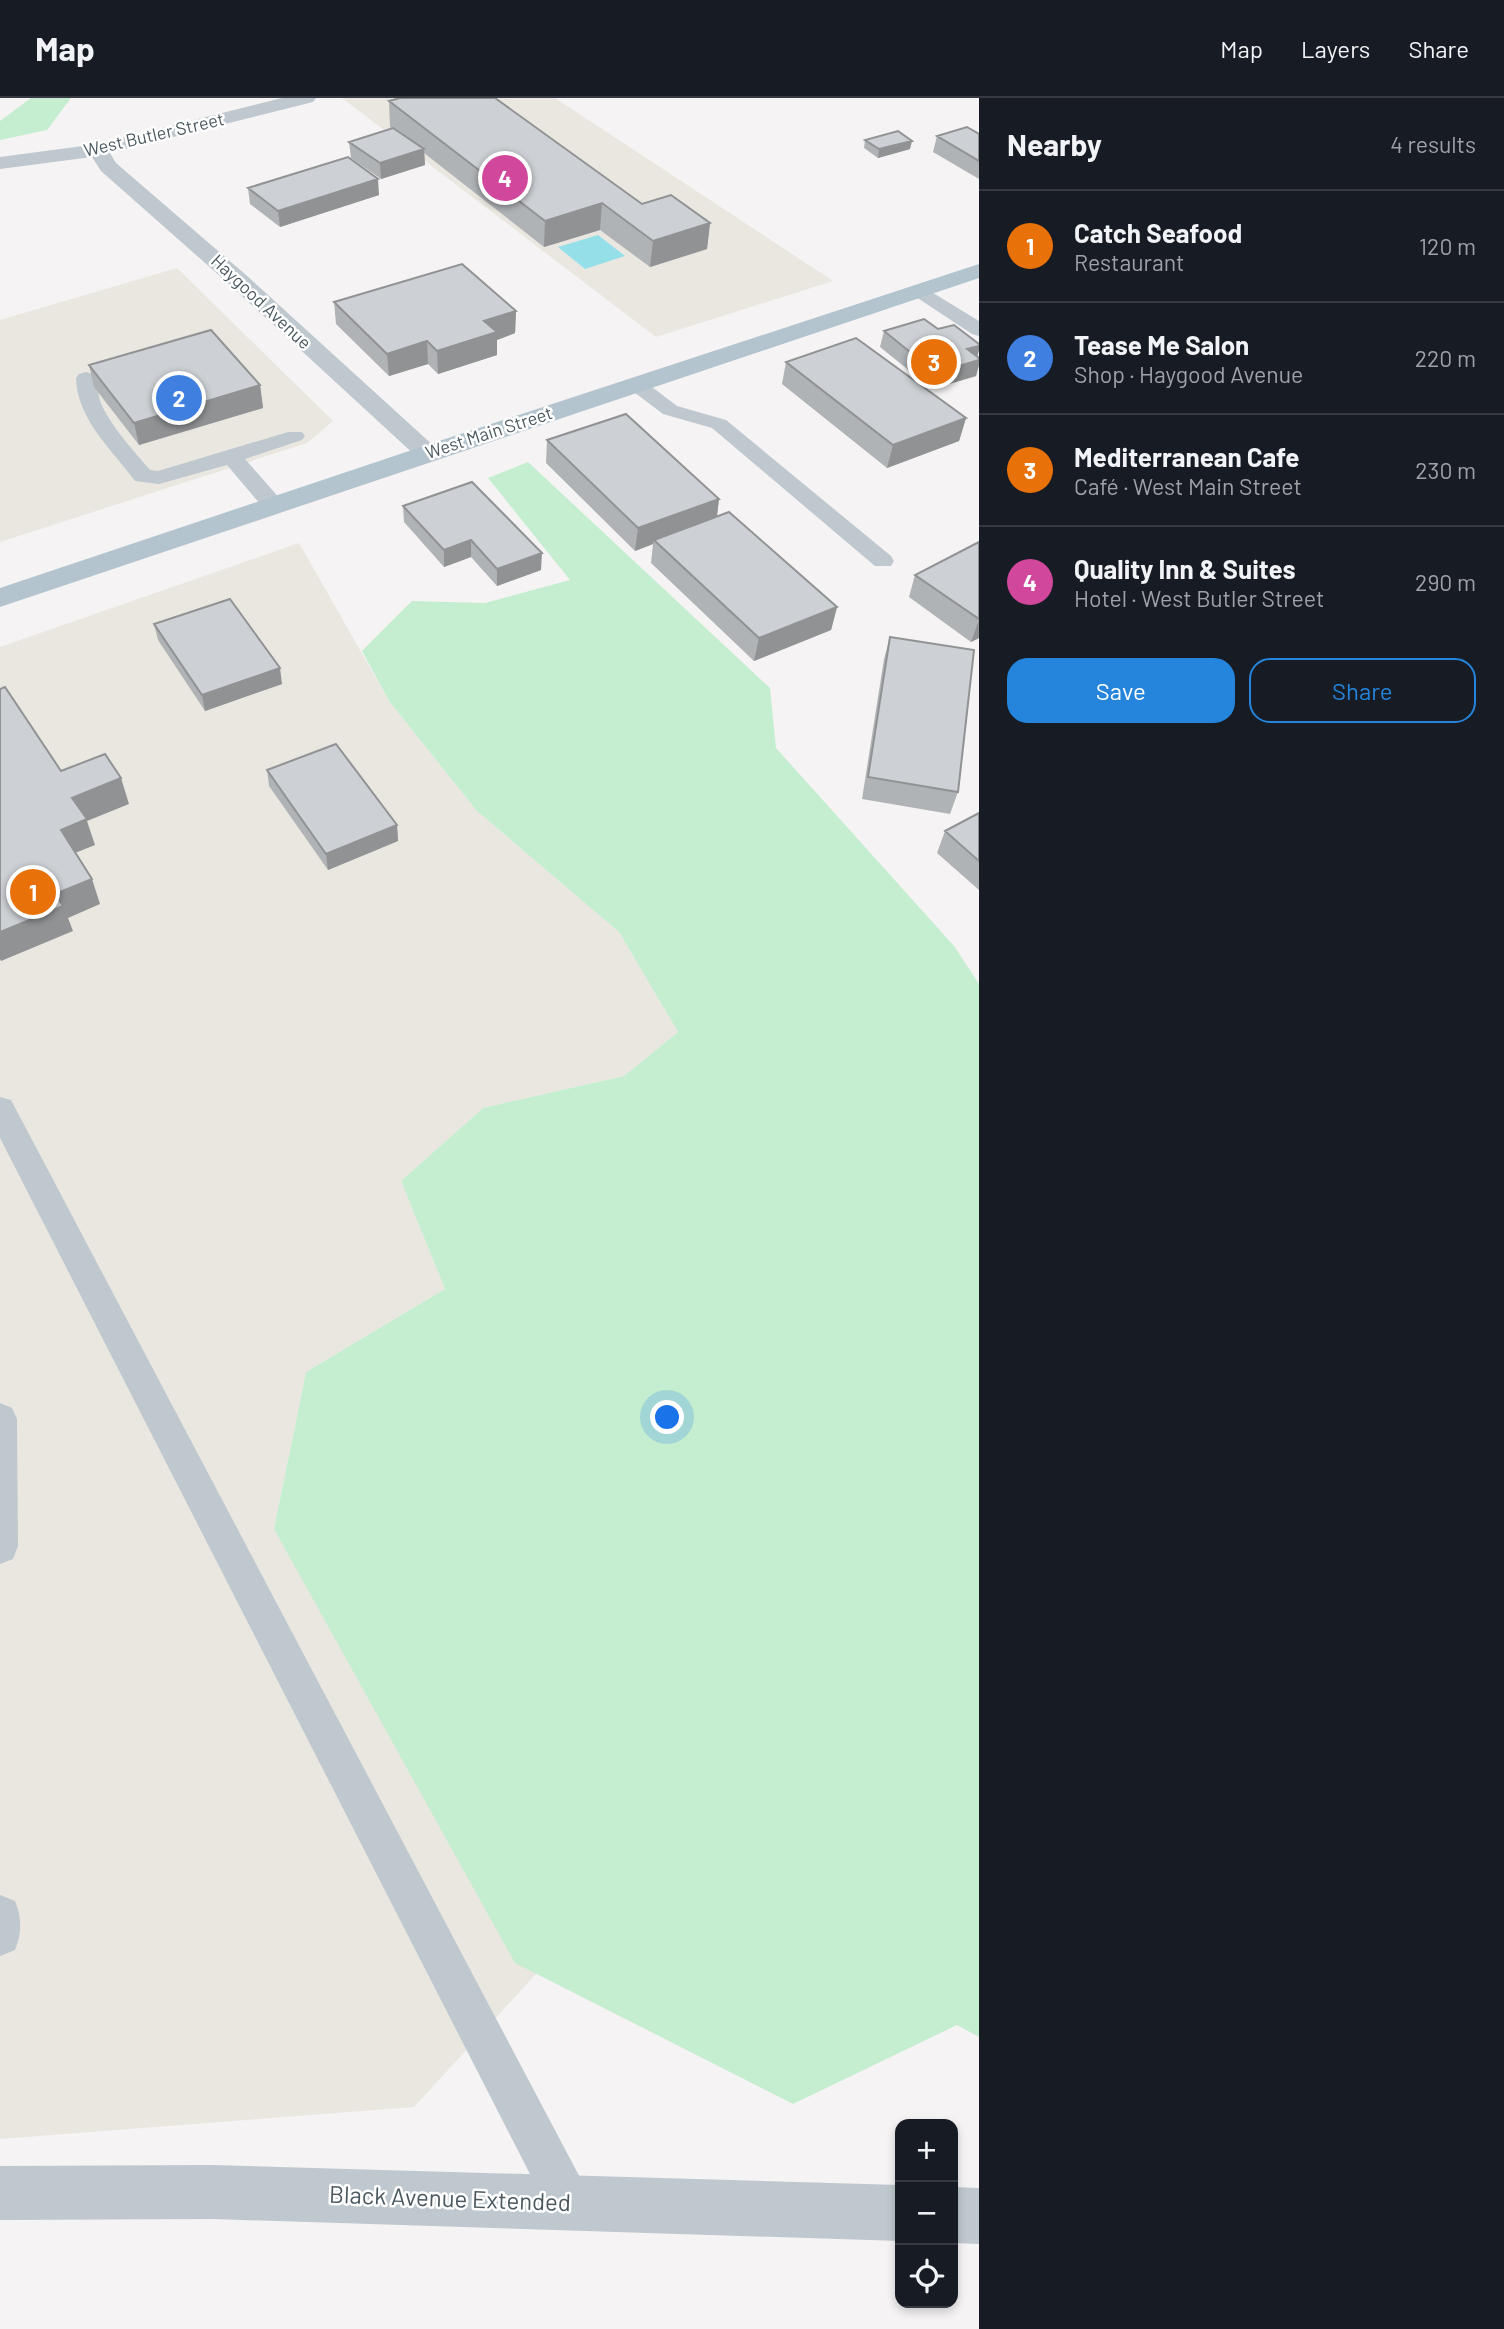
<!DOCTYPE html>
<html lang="en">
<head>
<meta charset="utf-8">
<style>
	body { margin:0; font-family:Barlow,sans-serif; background:#242831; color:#f1f3f6 }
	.controls { position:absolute; right:21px; bottom:21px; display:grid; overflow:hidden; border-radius:14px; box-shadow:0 4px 10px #0003 }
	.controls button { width:63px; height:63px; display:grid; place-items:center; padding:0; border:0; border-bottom:2px solid #363941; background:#171b24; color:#f1f3f6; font:35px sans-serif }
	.you { position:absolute; left:668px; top:1320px; width:24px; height:24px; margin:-18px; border:5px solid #fff; border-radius:50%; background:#1a73e8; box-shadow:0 0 0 10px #1a73e833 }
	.badge { display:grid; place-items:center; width:46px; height:46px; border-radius:50%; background:#2585dc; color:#fff; font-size:23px; font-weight:700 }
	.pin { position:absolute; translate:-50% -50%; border:4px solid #fff; box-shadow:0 2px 7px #0006 }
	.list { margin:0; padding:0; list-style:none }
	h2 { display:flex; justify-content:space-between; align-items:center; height:91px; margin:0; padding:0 28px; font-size:30px }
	h2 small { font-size:23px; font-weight:400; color:#9ea1a6 }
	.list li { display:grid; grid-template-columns:46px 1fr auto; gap:21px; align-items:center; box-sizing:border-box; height:112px; padding:0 28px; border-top:2px solid #363941 }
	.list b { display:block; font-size:26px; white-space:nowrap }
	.list p { margin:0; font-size:23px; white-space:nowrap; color:#9ea1a6 }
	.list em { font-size:23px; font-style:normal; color:#9ea1a6 }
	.actions { display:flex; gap:14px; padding:21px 28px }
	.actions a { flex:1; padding:16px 0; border:2px solid #2585dc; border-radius:21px; text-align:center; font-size:24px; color:#2585dc }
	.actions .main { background:#2585dc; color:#fff }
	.icon { flex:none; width:38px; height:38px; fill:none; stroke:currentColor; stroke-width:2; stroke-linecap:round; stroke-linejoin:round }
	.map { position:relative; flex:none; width:979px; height:2231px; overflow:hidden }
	header { display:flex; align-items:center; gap:42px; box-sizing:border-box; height:98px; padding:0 35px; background:#171b24; border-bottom:2px solid #363941 }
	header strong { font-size:33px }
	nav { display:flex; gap:38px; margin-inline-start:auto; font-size:24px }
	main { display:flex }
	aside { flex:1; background:#171b24 }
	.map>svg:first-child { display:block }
	.commercial { fill:#eae7e1 }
	.green { fill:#c5eed1 }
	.water { fill:#95dfe9 }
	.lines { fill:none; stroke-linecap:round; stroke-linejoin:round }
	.lane { fill:#bfc8ce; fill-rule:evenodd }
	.street { fill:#bfc8ce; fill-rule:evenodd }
	.primary { fill:#b4c4cf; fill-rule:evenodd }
	.wall { fill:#b0b3b6 }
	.shaded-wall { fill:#909294 }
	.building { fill:#cdd0d4; stroke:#909294; stroke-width:2 }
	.labels { text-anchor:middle; stroke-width:5; stroke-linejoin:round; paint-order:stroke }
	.far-street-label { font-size:18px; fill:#4b585f; stroke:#fff }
	.near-street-label { font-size:24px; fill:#4b585f; stroke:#fff }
</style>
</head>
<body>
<header>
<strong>Map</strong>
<nav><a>Map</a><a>Layers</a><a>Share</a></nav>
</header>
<main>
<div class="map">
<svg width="979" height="2231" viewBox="0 0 979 2231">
	<rect width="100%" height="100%" fill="#f5f3f3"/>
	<!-- commercial -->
	<path class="commercial" d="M342 0H555L833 183 656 239Z
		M177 170 333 323 307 345 0 444V222Z
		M299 445 389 603 477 713 619 834 678 934 624 978 483 1010 401 1083 445 1191 306 1274 274 1431 536 1876 414 2009 0 2041V549Z"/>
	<!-- green -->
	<path class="green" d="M31 0H71L47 32 0 42V23Z
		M528 364 770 590 776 650 954 848 979 886V1939L957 1927 793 2006 515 1865 274 1431 306 1274 445 1191 401 1083 483 1010 624 978 678 934 619 834 477 713 389 603 362 553 412 503 485 505 570 482 488 380Z"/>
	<!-- water -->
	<path class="water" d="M598 137 625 158 585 171 558 149Z"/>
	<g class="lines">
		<!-- lane -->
		<path class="lane" d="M920 187 979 223V238L972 236 913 197 911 193 913 189Z
			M86 274 93 276C99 285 97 298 102 308 114 332 133 352 150 372L158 373 288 334H302L305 338 302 342 245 361 282 403 285 408 282 413H266L227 367 159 386 135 383C112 352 77 321 76 280L79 276Z
			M637 281 644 283 677 308 726 322 891 458 894 463 891 468H875L712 330 663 316 630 291 627 287 630 283Z
			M0 999 11 1002 585 2089 592 2105 585 2121 569 2128 553 2121 0 1040Z
			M0 1305 12 1310 17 1321 18 1448 13 1461 0 1466Z
			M0 1797 15 1803C22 1821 22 1834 15 1852L0 1858Z"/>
		<!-- street -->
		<path class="street" d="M282 0H316L313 4 110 55 116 65 246 177 436 350 440 355 436 360 427 363 418 360 230 187 101 73 92 59 0 71V59L98 46Z
			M212 2067 900 2087V2143L212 2121 0 2122V2068Z
			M953 2089 979 2090V2146L953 2145Z"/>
		<!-- primary -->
		<path class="primary" d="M979 166V180L0 509V490L418 350Z"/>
	</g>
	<!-- wall -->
	<path class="wall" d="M389 3 642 106 710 125 707 151 650 169 600 132 544 149 424 55 425 67 381 81 351 60 349 44 393 31 390 29Z
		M979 36V81L933 54 937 38Z
		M865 42 910 51 878 60 864 50Z
		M248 90 379 97 280 129 250 106Z
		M334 204 516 213 515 235 497 242V257L438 276 428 266 389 278 336 226Z
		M884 233 979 246V252L977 259 979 262V267L976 278 932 291 880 249Z
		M786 264 966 320 959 343 887 370 782 286Z
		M89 267 260 287 263 310 139 347 94 289Z
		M547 342 719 401 717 419 837 509 831 532 754 563 651 465 653 446 635 453 546 365Z
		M403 408 541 472 497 488 471 459 444 469 404 424Z
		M979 444V540L971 544 909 499 915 477Z
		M154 526 282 586 205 613 158 542Z
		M890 539 958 694 950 716 862 701 884 561Z
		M267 672 397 727 398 743 328 772 269 688Z
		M979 715V792L937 755 945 733Z"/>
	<!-- shaded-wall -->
	<path class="shaded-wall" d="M912 43 910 51 878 60 879 51Z
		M424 51 425 67 381 81 380 65Z
		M378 81 379 97 280 129 278 113Z
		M602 105 600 132 544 149 545 123Z
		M710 125 707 151 650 169 653 143Z
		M516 213 515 235 497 242V257L438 276 437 253 484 223Z
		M427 243 428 266 389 278 387 256Z
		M979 248V252L976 263 979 262V267L976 278 932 291 936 275 967 251Z
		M260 287 263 310 139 347 134 325Z
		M966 320 959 343 887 370 893 347Z
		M719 401 716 424 654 442 653 446 635 453 638 430Z
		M471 442V459L444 469V452Z
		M542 455 541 472 497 488V471Z
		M837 509 831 532 754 563 759 540Z
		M979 522V540L971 544Z
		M280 570 282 586 205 613 202 597Z
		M121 680 129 706 87 723 95 747 70 757 61 732 72 700Z
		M397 727 398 743 328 772 326 756Z
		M92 781 100 806 68 820 73 833 1 863 0 861V834L55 796Z"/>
	<!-- building -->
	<path class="building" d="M400 0H495L642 106 671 97 710 125 653 143 602 105 545 123 389 3Z
		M967 29 979 36V63L937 38Z
		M393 30 424 51 380 65 349 44Z
		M898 33 912 43 879 51 865 42Z
		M348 59 378 81 278 113 248 90Z
		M462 166 516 213 484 223 497 234 437 253 427 243 387 256 334 204Z
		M924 221 938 231 954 227 979 246V248L967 251 979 260V262L936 275 884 233Z
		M211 232 260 287 134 325 89 267Z
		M856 240 966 320 893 347 786 264Z
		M626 316 719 401 638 430 547 342Z
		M472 384 542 455 497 471 471 442 444 452 403 408Z
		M729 414 837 509 759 540 654 442Z
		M979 444V521L915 477Z
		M230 501 280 570 202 597 154 526Z
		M890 539 974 552 958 694 868 679Z
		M5 589 61 673 105 656 121 680 72 700 87 721 61 732 92 781 55 796 63 808 0 834V591Z
		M336 646 397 727 326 756 267 672Z
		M979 715V763L945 733Z"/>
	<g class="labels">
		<!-- far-street labels -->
		<g class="far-street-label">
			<text transform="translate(154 37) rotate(-13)" y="6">West Butler Street</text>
			<text transform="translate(261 204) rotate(43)" y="6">Haygood Avenue</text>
			<text transform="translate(489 335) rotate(-18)" y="6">West Main Street</text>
		</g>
		<!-- near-street labels -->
		<g class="near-street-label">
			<text transform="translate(450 2101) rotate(2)" y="8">Black Avenue Extended</text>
		</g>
	</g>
</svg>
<div class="controls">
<button>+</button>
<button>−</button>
<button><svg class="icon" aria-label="locate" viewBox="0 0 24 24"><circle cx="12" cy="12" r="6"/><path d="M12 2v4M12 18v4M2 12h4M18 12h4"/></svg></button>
</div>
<div class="you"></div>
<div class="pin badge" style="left:33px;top:794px;background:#e8710a">1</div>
<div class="pin badge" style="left:179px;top:300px;background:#3f7fe0">2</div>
<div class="pin badge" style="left:934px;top:264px;background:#e8710a">3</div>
<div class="pin badge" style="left:505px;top:80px;background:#d1479c">4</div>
</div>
<aside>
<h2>Nearby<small>4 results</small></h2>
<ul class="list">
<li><span class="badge" style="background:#e8710a">1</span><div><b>Catch Seafood</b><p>Restaurant</p></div><em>120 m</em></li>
<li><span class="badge" style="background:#3f7fe0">2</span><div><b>Tease Me Salon</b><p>Shop · Haygood Avenue</p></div><em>220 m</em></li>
<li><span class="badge" style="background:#e8710a">3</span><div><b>Mediterranean Cafe</b><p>Café · West Main Street</p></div><em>230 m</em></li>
<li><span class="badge" style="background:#d1479c">4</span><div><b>Quality Inn &amp; Suites</b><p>Hotel · West Butler Street</p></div><em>290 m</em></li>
</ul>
<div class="actions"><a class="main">Save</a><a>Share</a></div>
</aside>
</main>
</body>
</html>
